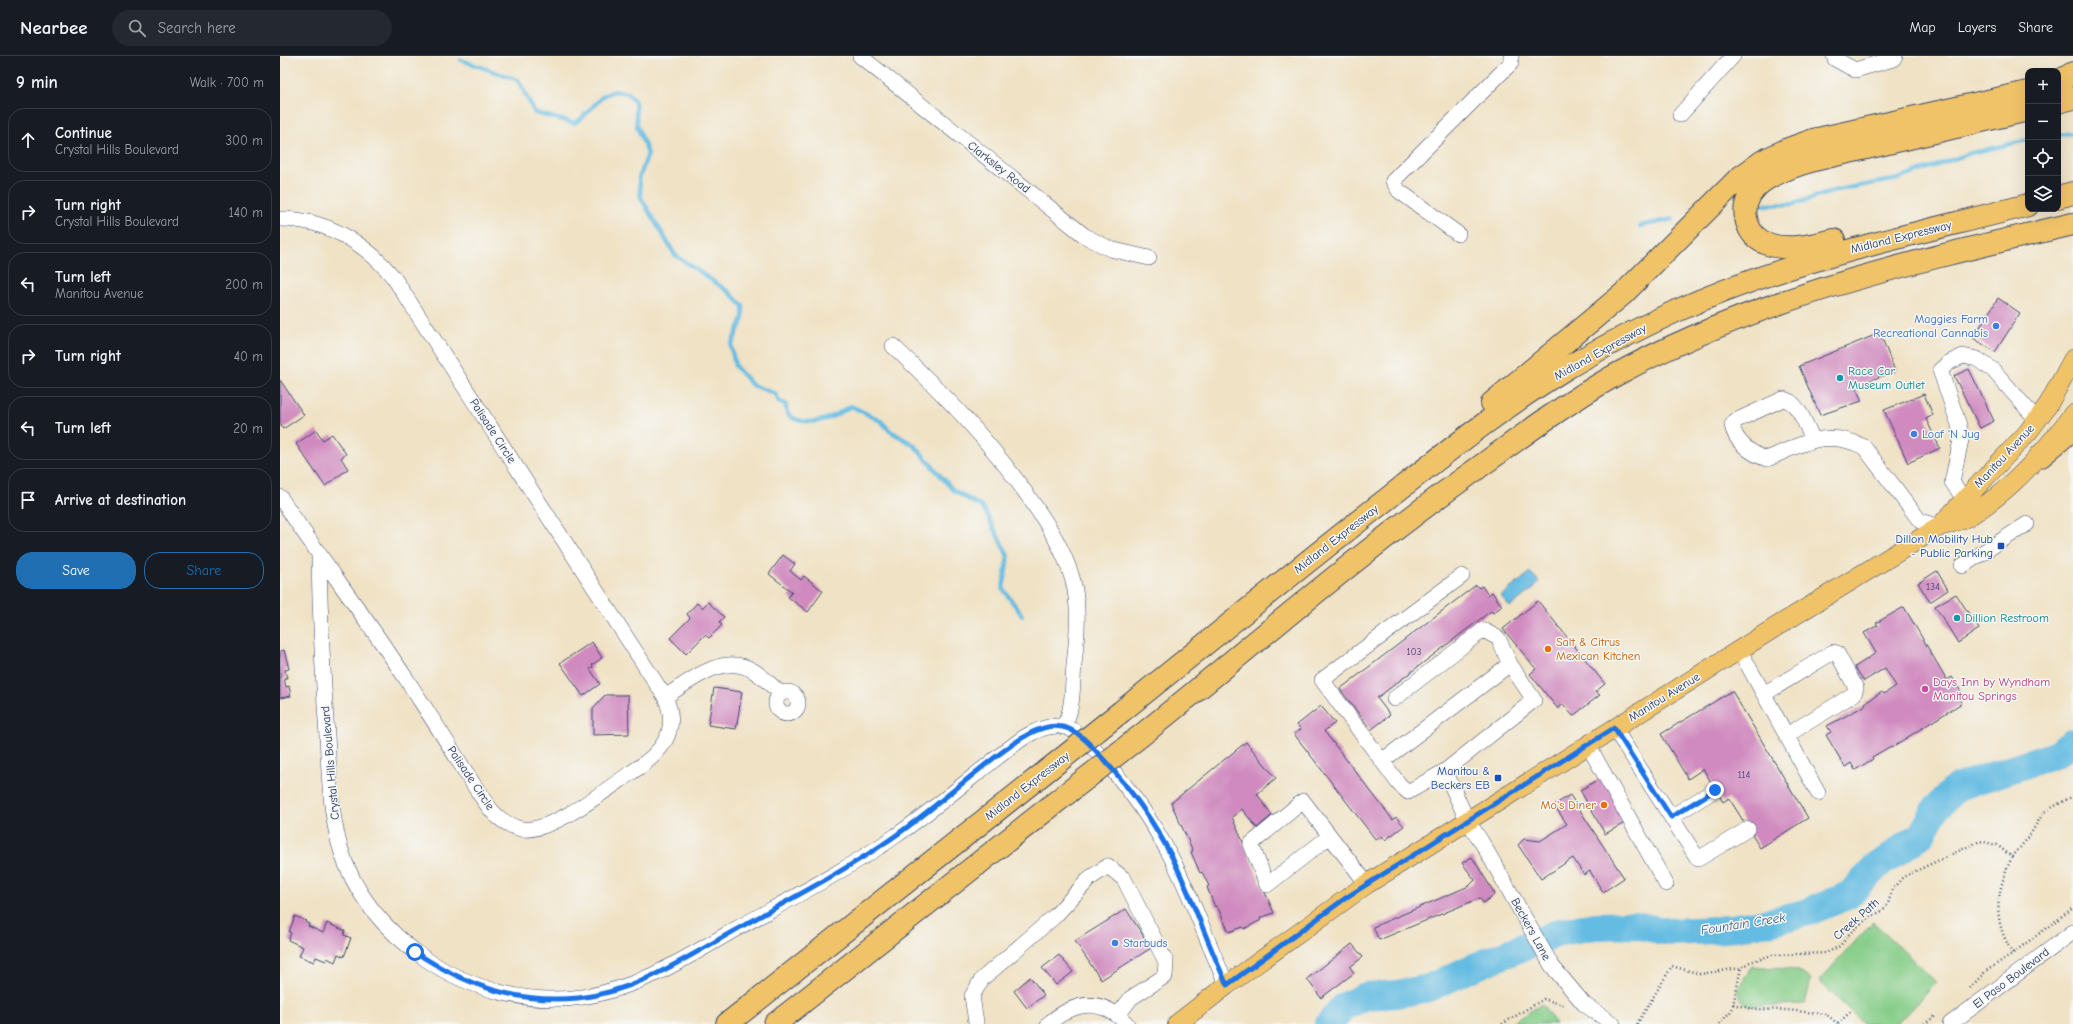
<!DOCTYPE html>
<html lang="en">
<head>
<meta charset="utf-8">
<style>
	body { margin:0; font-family:"Comic Neue",sans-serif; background:#242831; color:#f1f3f6 }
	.controls { position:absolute; right:12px; top:12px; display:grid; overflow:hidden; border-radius:8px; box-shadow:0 4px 16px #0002 }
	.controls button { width:36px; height:36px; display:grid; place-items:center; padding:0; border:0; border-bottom:1px solid #363941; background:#171b24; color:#f1f3f6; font:20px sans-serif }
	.stop { position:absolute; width:12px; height:12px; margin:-9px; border:3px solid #1a73e8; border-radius:50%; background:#fff }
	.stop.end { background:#1a73e8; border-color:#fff; box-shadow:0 1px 4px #0008 }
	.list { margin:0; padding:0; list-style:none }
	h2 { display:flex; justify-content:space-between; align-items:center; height:52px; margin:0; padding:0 16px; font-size:17px }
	h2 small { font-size:13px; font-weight:400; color:#9ea1a6 }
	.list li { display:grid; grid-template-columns:26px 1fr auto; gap:12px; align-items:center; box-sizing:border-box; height:64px; margin:0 8px 8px; padding:0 8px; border:1px solid #363941; border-radius:16px }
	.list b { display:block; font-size:15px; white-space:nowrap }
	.list p { margin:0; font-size:13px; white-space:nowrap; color:#9ea1a6 }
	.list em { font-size:13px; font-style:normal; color:#9ea1a6 }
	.actions { display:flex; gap:8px; padding:12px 16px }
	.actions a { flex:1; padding:9px 0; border:1px solid #1f6fb2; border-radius:16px; text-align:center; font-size:14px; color:#1f6fb2 }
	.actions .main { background:#1f6fb2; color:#fff }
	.icon { flex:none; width:22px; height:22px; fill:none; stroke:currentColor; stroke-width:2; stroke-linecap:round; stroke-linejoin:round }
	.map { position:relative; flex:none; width:1793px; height:968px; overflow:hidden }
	header { display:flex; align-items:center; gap:24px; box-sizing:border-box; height:56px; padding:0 20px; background:#171b24; border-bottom:1px solid #363941 }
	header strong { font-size:19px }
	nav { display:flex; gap:22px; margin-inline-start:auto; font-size:14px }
	.search { width:280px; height:36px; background:#242831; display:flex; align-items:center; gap:10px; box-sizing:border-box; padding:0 14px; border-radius:22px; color:#9ea1a6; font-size:15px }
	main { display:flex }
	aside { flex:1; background:#171b24 }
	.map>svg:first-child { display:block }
	.green { fill:#86cd88; stroke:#507e73 }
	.water { fill:#65bce2; stroke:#4076a0 }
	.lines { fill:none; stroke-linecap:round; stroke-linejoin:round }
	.stream { stroke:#65bce2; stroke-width:4.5 }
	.river { stroke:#65bce2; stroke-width:28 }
	.building { fill:#d08abf }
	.minor-casing { stroke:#3b4a6d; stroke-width:16 }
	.major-casing { stroke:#3b4a6d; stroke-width:20 }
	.highway-casing { stroke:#3b4a6d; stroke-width:24 }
	.path { stroke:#3b4a6d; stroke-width:2.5; stroke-dasharray:1 3; stroke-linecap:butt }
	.minor { stroke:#fff; stroke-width:15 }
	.major { stroke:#f0c369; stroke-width:19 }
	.highway { stroke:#f0c369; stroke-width:22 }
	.highway-bridge-casing { stroke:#3b4a6d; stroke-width:24; stroke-linecap:butt }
	.highway-bridge { stroke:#f0c369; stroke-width:22 }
	.route { stroke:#1a73e8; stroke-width:5 }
	.shop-dot { fill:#3f7fe0; stroke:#f6f6f2; stroke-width:1.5 }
	.culture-dot { fill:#0f9aa8; stroke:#f6f6f2; stroke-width:1.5 }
	.transit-dot { fill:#1a4fb4; stroke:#f6f6f2; stroke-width:1.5 }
	.food-dot { fill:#e8710a; stroke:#f6f6f2; stroke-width:1.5 }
	.hotel-dot { fill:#d1479c; stroke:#f6f6f2; stroke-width:1.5 }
	.labels { text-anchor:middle; stroke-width:3; stroke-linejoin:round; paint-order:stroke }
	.number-label { font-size:10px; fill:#484676 }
	.street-label { font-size:12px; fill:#1b2f5e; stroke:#f6f6f2 }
	.shop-label { font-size:12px; fill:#366cbe; stroke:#f6f6f2; text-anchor:start }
	.culture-label { font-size:12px; fill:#0d838f; stroke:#f6f6f2; text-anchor:start }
	.transit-label { font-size:12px; fill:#164399; stroke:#f6f6f2; text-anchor:end }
	.food-label { font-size:12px; fill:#c56008; stroke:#f6f6f2; text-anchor:start }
	.hotel-label { font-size:12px; fill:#b23c85; stroke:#f6f6f2; text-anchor:start }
	.water-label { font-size:13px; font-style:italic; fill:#315986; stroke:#f6f6f2 }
</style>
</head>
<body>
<header>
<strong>Nearbee</strong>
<div class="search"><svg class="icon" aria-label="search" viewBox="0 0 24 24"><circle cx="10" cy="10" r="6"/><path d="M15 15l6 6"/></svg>Search here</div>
<nav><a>Map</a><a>Layers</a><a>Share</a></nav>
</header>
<main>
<aside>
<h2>9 min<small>Walk · 700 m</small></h2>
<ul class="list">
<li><svg class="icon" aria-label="ahead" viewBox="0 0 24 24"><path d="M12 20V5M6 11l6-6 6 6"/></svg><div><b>Continue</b><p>Crystal Hills Boulevard</p></div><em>300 m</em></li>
<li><svg class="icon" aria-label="right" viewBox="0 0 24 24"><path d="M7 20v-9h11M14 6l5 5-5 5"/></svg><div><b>Turn right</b><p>Crystal Hills Boulevard</p></div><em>140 m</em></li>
<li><svg class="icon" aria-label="left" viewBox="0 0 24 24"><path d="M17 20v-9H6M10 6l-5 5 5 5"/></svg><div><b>Turn left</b><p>Manitou Avenue</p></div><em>200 m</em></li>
<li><svg class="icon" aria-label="right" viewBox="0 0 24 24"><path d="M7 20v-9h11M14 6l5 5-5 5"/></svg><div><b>Turn right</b></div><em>40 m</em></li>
<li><svg class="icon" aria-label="left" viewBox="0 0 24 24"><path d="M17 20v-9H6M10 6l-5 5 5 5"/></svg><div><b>Turn left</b></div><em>20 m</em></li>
<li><svg class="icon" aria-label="arrive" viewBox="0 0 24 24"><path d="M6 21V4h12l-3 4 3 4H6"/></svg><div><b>Arrive at destination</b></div></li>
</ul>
<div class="actions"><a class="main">Save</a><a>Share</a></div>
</aside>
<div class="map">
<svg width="1793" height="968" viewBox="0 0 1793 968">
	<rect width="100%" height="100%" fill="#f6f6f2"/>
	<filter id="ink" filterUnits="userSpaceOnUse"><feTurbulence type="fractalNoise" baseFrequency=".025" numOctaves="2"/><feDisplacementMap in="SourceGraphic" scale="8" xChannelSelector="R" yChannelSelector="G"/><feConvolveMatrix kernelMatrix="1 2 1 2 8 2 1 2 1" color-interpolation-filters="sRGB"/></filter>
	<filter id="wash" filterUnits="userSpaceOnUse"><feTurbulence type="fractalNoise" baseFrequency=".012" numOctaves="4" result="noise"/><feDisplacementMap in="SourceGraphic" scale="16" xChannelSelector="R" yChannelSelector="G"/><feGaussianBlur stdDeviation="0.9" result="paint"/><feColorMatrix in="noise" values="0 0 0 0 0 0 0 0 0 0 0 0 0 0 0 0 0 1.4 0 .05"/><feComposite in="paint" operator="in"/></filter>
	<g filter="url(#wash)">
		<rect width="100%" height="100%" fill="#f0e2c5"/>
		<!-- green -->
		<path class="green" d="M1593 866 1656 926 1617 968H1584L1539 925Z
			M1472 910 1516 914 1531 923 1525 948 1469 950 1460 943 1457 934Z
			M1262 948 1276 968H1230Z"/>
		<!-- water -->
		<path class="water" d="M1251 517 1259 525 1255 531 1230 551 1221 540 1247 519Z"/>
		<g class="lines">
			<!-- stream -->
			<path class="stream" d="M181 4 238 24 255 57 294 67 301 63 323 40 334 35 348 37 355 46 357 70 368 98 359 122 361 142 395 199 449 236 463 250V262L451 290 455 310 472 329 496 338 499 346 506 348C505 356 508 360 515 363 535 371 554 361 571 350L601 365 610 375 634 389 673 434 702 451 706 457 728 500 723 533 742 559
				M1778 79 1793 77
				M1484 149 1514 148 1557 134 1618 123 1691 97 1748 84
				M1360 170 1393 163"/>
			<!-- river -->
			<path class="river" d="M1049 968 1063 951 1086 940 1117 938 1149 932 1194 911 1280 876 1315 870 1355 869 1389 876 1437 874 1489 866 1528 856 1569 839 1596 811 1641 779 1657 751 1677 731 1775 699 1793 686"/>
		</g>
		<g id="blocks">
			<!-- building -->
			<path class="building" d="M1718 242 1740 257 1715 296 1693 282Z
				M1600 277 1615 315 1575 330 1582 345 1540 359 1519 310Z
				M1689 313 1714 365 1700 372 1674 320Z
				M0 324 24 359 3 373 0 368Z
				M1644 338 1653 359 1646 363 1660 392 1628 407 1604 354Z
				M36 374 43 384 52 378 66 398 61 402 68 413 45 430 16 388Z
				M503 499 515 508 510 515 521 524 524 520 543 535 528 556 508 541 512 536 489 518Z
				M1657 515 1668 534 1650 546 1638 527Z
				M1196 529 1199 532 1202 530 1208 539 1212 536 1222 550 1213 557 1211 555 1097 642 1110 659 1091 674 1060 633Z
				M1676 538 1699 573 1678 587 1655 550Z
				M1258 545 1325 628 1315 636 1320 639 1293 660 1283 648 1278 653 1250 618 1256 613 1223 573Z
				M428 546 444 561 439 566 442 569 429 582 425 579 406 598 390 582 410 562 407 558 417 547 422 552Z
				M1624 551 1667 624 1672 621 1683 639 1679 641 1682 647 1612 691 1611 690 1592 701 1593 703 1575 714 1571 707 1565 711 1546 679 1551 676 1547 670 1586 649 1585 647 1602 636 1604 638 1616 630 1605 612 1584 625 1575 611 1596 597 1584 577 1598 569 1596 567Z
				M312 586 322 602 312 609 313 611 310 613 320 628 303 640 280 607Z
				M4 594 9 613 5 614 7 622H4L6 631 9 630 11 640 0 642V595Z
				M434 632 462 636 456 673 428 669Z
				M1452 635 1528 762 1480 792 1449 742 1443 746 1423 713 1408 723 1381 678Z
				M325 639H348L349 678 313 679V652Z
				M1041 650 1055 667 1044 675 1113 764 1116 761 1124 770 1105 784 1102 780 1096 784 1014 678 1021 673 1017 669Z
				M966 686 996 722 977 738 992 759 977 772 962 753 952 761 994 857 980 862 981 864 964 873 963 871 949 876 937 850 935 851 927 831 929 830 922 816 920 817 911 796 913 795 891 747Z
				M1323 721 1348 765 1325 778 1300 734Z
				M1290 739 1344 822 1323 836 1310 815 1304 819 1293 802 1261 823 1238 789 1244 783 1260 785 1287 768 1274 749Z
				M1192 801 1215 838 1203 847 1200 842 1099 884 1093 871 1189 830 1195 824 1182 807Z
				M846 853 871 892 821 924 795 885Z
				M15 860 26 865 25 866 29 868 28 870 43 877 47 867 65 875 64 879 71 882 64 901 58 898 55 906 47 902 46 905 36 901 34 906 19 900 23 891 8 884 11 877 9 876Z
				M1072 888 1083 901 1070 911 1074 917 1041 942 1027 923Z
				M779 899 793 916 776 929 762 912Z
				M750 921 764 939 747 952 734 935Z"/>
		</g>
	</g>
	<g filter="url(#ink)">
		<use href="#blocks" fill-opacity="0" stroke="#3b4a6d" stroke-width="1"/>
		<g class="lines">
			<!-- minor casing -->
			<g class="minor-casing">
				<path id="minor" d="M580 0 805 180 830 193 869 202
					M1554 0 1555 3 1575 14 1613 3 1615 0
					M1400 59 1453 0
					M0 163C46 163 86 187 114 222L385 641C401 675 381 698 352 716 327 733 270 778 241 773 230 770 219 763 212 755 200 740 190 723 180 707 163 679 145 652 127 624 86 562 41 503 0 441
					M1178 178 1119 135 1113 125 1231 7V0
					M613 290C664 338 708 383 748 440 767 467 784 493 793 525 800 552 797 581 794 609 792 629 794 654 783 671
					M1533 383C1526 371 1519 345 1503 343L1455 365 1452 369C1455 386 1471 398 1487 403 1522 388 1547 372 1584 391L1640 465 1659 471
					M1684 443 1672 426 1681 384 1679 369 1660 314 1670 306 1683 300 1697 303 1713 314 1757 364
					M39 500C40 560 43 620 47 680 49 716 50 755 60 791 74 839 106 876 147 904 190 933 249 949 302 941 358 933 406 902 454 874 508 844 563 816 614 781 659 750 699 714 743 682 754 675 766 669 780 670 796 671 810 689 820 700 848 730 872 765 891 801 913 842 927 887 947 929
					M1682 510 1747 468
					M1459 593 1538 737
					M496 647a11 11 0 1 1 22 0a11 11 0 1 1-22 0Z
					M1484 638 1553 596 1557 597 1576 632 1574 638 1507 679
					M385 641C410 625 442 597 472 614 483 620 492 630 501 638
					M1114 643 1203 574 1218 582 1230 608 1254 644 1165 715 1187 764 1201 785 1272 910 1304 948 1333 968
					M1334 672 1418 803 1468 773
					M1308 689 1386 828
					M1102 705 1230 608
					M1165 715 1128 736 1119 728 1042 624 1182 520
					M1391 761 1435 734
					M1050 780 987 829 971 788 1023 745 1087 828
					M696 966 692 940 702 923 775 860 810 822 828 810 844 823 886 906 885 920 851 942 838 959
					M768 968C795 945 821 941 847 968
					M1670 968 1793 876"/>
			</g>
			<!-- major casing -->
			<g class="major-casing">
				<path id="major" d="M1660 470 1748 376 1768 349 1793 303
					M897 968 947 929 1087 828 1499 569 1659 471C1669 467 1682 465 1691 459 1731 434 1765 396 1793 358"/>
			</g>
			<!-- highway casing -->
			<g class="highway-casing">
				<path id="highway" d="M1778 26 1793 17
					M1778 46 1793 42
					M1778 141 1793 137
					M1554 184C1532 189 1507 196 1485 187 1467 179 1460 156 1470 139 1476 129 1486 122 1496 118 1527 103 1562 98 1595 90 1646 78 1697 66 1748 54
					M1212 347 1343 238 1459 122 1483 105 1508 93 1533 84 1748 36
					M1761 400 1793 373
					M842 655C927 587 1012 517 1098 450 1158 403 1217 355 1282 315 1318 293 1356 274 1394 256 1507 204 1629 180 1748 149
					M863 678C974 588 1082 495 1198 412 1242 380 1285 348 1332 321 1475 241 1636 205 1793 168
					M447 968 769 713
					M495 968 790 735"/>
			</g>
			<!-- path -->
			<path class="path" d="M1732 801C1716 837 1711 864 1734 899
				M1690 932 1706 915 1733 897 1793 852
				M1453 948 1473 953 1507 954 1546 958 1558 968
				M1222 968 1264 943 1286 950
				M1357 968 1392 910 1420 918 1461 912 1470 906 1492 899 1546 897 1560 890 1571 876 1588 862 1602 855 1608 848 1612 834 1623 821 1700 785 1717 789 1732 801 1748 782 1764 756 1793 740
				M1439 968 1452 954 1461 912
				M1558 968 1571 955
				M1644 968 1657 959"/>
			<!-- minor -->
			<use href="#minor" class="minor"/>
			<!-- major -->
			<use href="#major" class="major"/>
			<!-- highway -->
			<use href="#highway" class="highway"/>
			<!-- highway-bridge casing -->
			<g class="highway-bridge-casing">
				<path id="highway-bridge" d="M769 713 842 655
					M790 735 863 678"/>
			</g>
			<!-- highway-bridge -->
			<use href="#highway-bridge" class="highway-bridge"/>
		</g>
	</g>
	<g class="lines" filter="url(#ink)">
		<!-- route -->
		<path class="route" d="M135 896C185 929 237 948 298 942 355 936 404 903 452 876 506 845 564 816 615 780 648 757 678 730 710 705 731 690 762 661 789 673 803 679 814 693 824 704 851 733 875 768 893 803 913 844 928 888 947 929L1067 841 1334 672 1391 761 1435 734"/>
	</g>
	<!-- markers -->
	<g class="shop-dot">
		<circle cx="1716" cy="270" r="4"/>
		<circle cx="1634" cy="378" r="4"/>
		<circle cx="835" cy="887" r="4"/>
	</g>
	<g class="culture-dot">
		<circle cx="1560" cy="322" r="4"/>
		<circle cx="1677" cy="562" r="4"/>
	</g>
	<g class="transit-dot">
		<rect x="1717" y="486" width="8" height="8" rx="2"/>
		<rect x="1214" y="718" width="8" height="8" rx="2"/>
	</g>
	<g class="food-dot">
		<circle cx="1268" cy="593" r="4"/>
		<circle cx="1324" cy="749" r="4"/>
	</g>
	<circle class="hotel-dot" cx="1645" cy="633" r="4"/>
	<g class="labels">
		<!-- number labels -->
		<g class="number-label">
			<text x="1653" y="534">134</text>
			<text x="1134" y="599">103</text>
			<text x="1464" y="722">114</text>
		</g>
		<!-- street labels -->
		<g class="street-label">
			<text transform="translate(719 111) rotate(38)" y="4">Clarksley Road</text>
			<text transform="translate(1621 181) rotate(-14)" y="4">Midland Expressway</text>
			<text transform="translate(1320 296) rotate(-29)" y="4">Midland Expressway</text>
			<text transform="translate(213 375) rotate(57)" y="4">Palisade Circle</text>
			<text transform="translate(1724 400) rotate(-47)" y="4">Manitou Avenue</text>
			<text transform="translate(1056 483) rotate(-38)" y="4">Midland Expressway</text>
			<text transform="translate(1384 641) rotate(-32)" y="4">Manitou Avenue</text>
			<text transform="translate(50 707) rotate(-95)" y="4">Crystal Hills Boulevard</text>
			<text transform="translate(191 722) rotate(56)" y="4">Palisade Circle</text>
			<text transform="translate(747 730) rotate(-38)" y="4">Midland Expressway</text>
			<text transform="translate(1576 863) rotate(-41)" y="4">Creek Path</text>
			<text transform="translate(1251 873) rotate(61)" y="4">Beckers Lane</text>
			<text transform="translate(1731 922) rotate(-37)" y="4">El Paso Boulevard</text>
		</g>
		<!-- shop labels -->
		<g class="shop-label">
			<text x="1708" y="267" text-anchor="end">Maggies Farm<tspan x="1708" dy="14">Recreational Cannabis</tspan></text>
			<text x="1642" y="382">Loaf 'N Jug</text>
			<text x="843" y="891">Starbuds</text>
		</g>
		<!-- culture labels -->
		<g class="culture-label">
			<text x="1568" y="319">Race Car<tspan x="1568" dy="14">Museum Outlet</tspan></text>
			<text x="1685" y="566">Dillion Restroom</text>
		</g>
		<!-- transit labels -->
		<g class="transit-label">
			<text x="1713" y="487">Dillon Mobility Hub<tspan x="1713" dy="14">- Public Parking</tspan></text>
			<text x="1210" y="719">Manitou &amp;<tspan x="1210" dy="14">Beckers EB</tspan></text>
		</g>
		<!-- food labels -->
		<g class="food-label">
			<text x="1276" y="590">Salt &amp; Citrus<tspan x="1276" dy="14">Mexican Kitchen</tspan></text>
			<text x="1316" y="753" text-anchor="end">Mo's Diner</text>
		</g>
		<!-- hotel labels -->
		<g class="hotel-label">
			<text x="1653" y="630">Days Inn by Wyndham<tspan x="1653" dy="14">Manitou Springs</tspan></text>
		</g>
		<!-- water labels -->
		<g class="water-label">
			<text transform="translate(1463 867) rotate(-9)" y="5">Fountain Creek</text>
		</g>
	</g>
</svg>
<div class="controls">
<button>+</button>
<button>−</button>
<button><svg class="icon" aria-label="locate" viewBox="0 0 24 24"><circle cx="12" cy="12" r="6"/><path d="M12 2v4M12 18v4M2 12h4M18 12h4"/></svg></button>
<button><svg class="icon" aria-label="layers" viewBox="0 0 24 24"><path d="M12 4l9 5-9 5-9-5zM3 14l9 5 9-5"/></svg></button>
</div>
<div class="stop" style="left:135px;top:896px"></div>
<div class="stop end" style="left:1435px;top:734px"></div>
</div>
</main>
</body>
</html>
